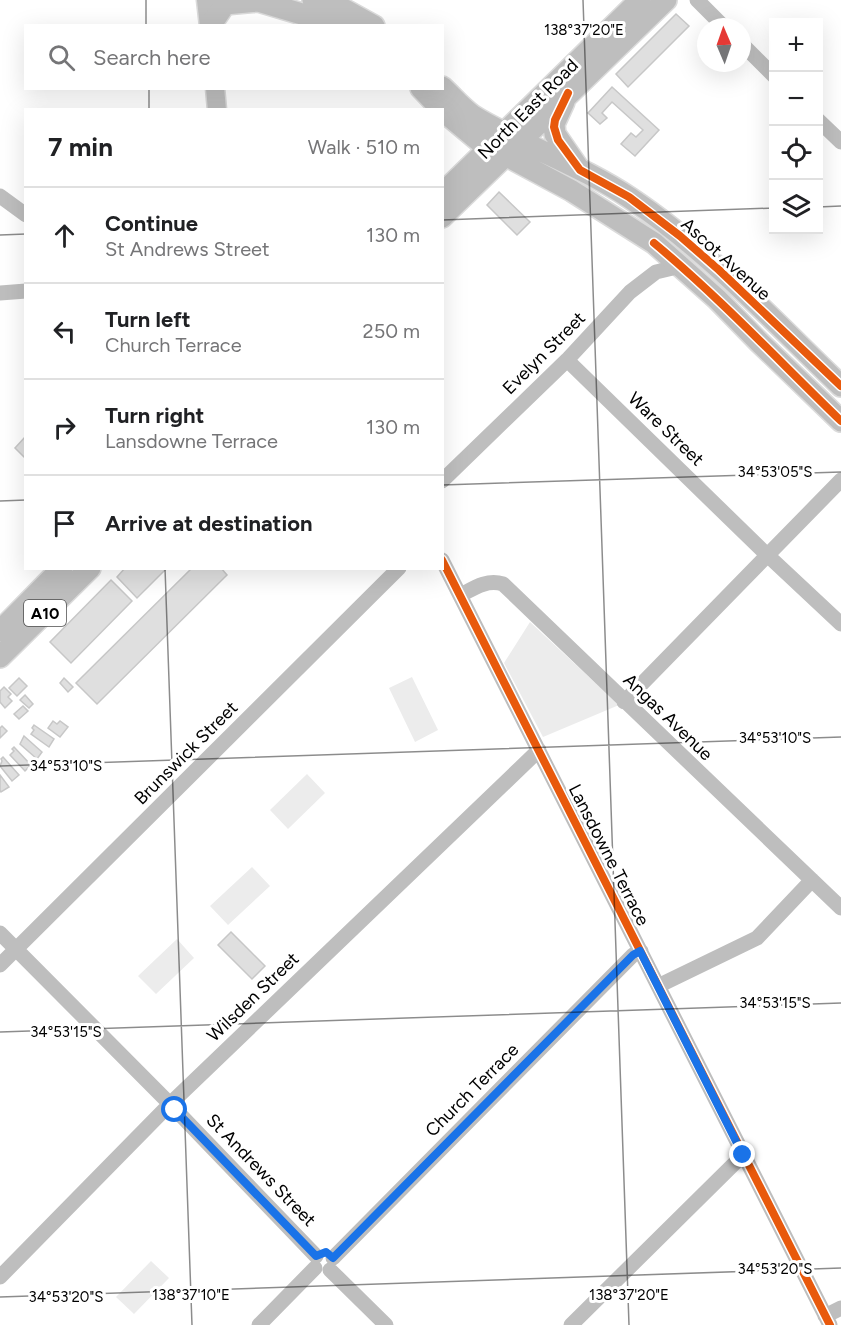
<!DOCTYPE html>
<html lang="en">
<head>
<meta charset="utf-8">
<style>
	body { margin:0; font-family:Figtree,sans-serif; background:#f6f6f6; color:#202124 }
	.controls { position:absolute; right:18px; top:18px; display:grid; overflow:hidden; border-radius:0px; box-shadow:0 6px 24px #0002 }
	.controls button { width:54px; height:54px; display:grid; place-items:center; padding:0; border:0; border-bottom:2px solid #e0e0e0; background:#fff; color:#202124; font:30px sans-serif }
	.compass { position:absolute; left:697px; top:18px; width:54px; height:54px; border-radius:50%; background:#fff; box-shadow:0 6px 24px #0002; rotate:358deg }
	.stop { position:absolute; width:18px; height:18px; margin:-14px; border:4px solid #1a73e8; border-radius:50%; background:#fff }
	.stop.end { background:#1a73e8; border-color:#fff; box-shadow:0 2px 6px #0008 }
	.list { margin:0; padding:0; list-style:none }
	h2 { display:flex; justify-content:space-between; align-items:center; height:78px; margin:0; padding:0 24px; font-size:26px }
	h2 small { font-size:20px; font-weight:400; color:#757577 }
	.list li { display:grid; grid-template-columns:39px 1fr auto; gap:18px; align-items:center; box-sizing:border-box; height:96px; padding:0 24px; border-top:2px solid #e0e0e0 }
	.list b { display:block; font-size:22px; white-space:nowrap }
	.list p { margin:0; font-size:20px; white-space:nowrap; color:#757577 }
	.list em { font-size:20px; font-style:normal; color:#757577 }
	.icon { flex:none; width:33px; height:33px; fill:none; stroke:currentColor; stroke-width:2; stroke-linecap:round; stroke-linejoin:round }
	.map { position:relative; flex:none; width:841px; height:1325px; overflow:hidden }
	.search { position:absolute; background:#fff; box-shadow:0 6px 24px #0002; left:24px; top:24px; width:420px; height:66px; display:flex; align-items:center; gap:15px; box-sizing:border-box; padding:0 21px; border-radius:0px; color:#757577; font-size:22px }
	.panel { position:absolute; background:#fff; box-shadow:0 6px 24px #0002; left:24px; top:108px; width:420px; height:462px; border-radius:0px }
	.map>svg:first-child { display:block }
	.green { fill:#ececec }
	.building { fill:#dfdfdf; stroke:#c7c7c7; stroke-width:1.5 }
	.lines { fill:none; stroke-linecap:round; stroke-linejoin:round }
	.major-casing { stroke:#dbdbdb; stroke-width:21 }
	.highway-casing { stroke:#dbdbdb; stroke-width:24 }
	.minor { stroke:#bebebe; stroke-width:15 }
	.major { stroke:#bebebe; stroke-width:18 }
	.highway { stroke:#bebebe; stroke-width:21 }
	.cycleway-casing { stroke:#fff; stroke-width:11 }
	.cycleway { stroke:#e8590c; stroke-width:8 }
	.route { stroke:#1a73e8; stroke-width:8 }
	.ticks { fill:none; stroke:#000; stroke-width:1.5; stroke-opacity:0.45 }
	.labels { text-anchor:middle; stroke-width:6; stroke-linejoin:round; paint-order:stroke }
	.shield { fill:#fff; stroke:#4c4c4c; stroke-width:1.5 }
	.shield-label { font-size:16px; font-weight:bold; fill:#000 }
	.street-label { font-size:18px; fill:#000; stroke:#fff }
	.ticks-label { font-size:15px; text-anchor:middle; fill:#000; stroke:#fff; stroke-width:6; stroke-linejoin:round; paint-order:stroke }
</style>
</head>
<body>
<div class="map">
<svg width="841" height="1325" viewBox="0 0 841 1325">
	<rect width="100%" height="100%" fill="#fff"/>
	<!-- green -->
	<path class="green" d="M530 622 619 705 543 737 504 663Z
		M412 677 438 730 415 742 389 688Z
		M307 774 325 793 288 829 270 810Z
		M252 867 270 886 228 925 210 906Z
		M177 939 194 958 156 994 138 976Z
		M151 1261 169 1278 134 1314 116 1297Z"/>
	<!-- building -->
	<path class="building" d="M676 14 689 26 628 87 616 74Z
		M612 87 659 130 635 156 621 144 631 133 636 137 643 130 612 102 602 113 607 118 600 124 588 113Z
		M499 192 530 222 517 235 487 205Z
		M26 436V459L15 448Z
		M125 568H167L137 598 117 577Z
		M192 568H221L227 575 97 704 76 683Z
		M111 580 132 601 71 663 50 642Z
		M19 678 27 686 17 696 9 688Z
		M64 678 73 687 68 692 60 683Z
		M4 687 11 694 8 697 12 701 5 708 0 702V691Z
		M25 695 33 704 29 708 20 700Z
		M23 706 28 711 19 719 14 714Z
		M53 721 57 724 60 721 68 727 60 737 48 728Z
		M34 725 54 739 49 747 31 734 34 730 32 728Z
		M2 726 7 731 0 738V728Z
		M24 736 42 752 37 759 20 744Z
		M14 747 31 765 25 771 10 755 14 751 12 749Z
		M3 757 19 775 12 781 0 766 2 761 1 759Z
		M0 775 9 787 1 792 0 790Z
		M231 932 265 966 252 979 218 945Z"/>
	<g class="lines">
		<!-- major casing -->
		<g class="major-casing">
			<path id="major" d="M206 0 209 26
				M215 88 217 110"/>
		</g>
		<!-- highway casing -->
		<g class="highway-casing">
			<path id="highway" d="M255 0 342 26
				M313 0 345 10 374 26
				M210 26 225 4 257 1
				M442 87C452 96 461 107 472 115 489 126 507 134 525 143 560 160 597 176 630 198 708 250 773 321 841 386
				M421 88 442 110
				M564 102 554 124 555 134 577 166
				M442 110 479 141 572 191 654 243 717 299 759 342 841 421
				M442 194 640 0
				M442 217 666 0
				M0 631 62 568
				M0 657 90 568"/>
		</g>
		<!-- minor -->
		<path class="minor" d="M697 0 724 27
			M742 44 774 76
			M818 120 841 142
			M0 196 26 215
			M0 293 26 291
			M567 360 763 551 841 624
			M442 481 567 360 630 292 656 272 681 266
			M442 560 830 1325
			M461 595C474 588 487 579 503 584L841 908
			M624 702 841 480
			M0 933 170 1104 316 1256
			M0 965 399 568
			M658 986 757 938 812 880
			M333 1258 633 955 641 951
			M330 1270 386 1325
			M0 1277 170 1104 539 750
			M825 1316 841 1308
			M259 1325 315 1268
			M571 1325 743 1155"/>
		<!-- major -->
		<use href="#major" class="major"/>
		<!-- highway -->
		<use href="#highway" class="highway"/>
		<!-- cycleway casing -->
		<g class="cycleway-casing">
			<path id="cycleway" d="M568 93 555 120 554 127 558 140 580 170 629 197 680 236 719 270 841 386
				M654 243C720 298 779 361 841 421
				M442 560 830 1325"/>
		</g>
		<!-- cycleway -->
		<use href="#cycleway" class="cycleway"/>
	</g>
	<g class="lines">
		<!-- route -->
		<path class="route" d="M175 1110 316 1256 326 1252 333 1258 633 955 640 951 743 1155"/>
	</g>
	<!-- ticks -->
	<path class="ticks" d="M146 0V26M583 0 629 1325M149 88V110M818 207 841 206M442 220 774 208M0 235 26 234M442 485 841 472M0 501 26 500M165 568 192 1325M0 766 841 737M0 1032 841 1003M0 1297 841 1268"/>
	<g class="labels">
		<!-- shield labels -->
		<rect class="shield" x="24" y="600" width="42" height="26" rx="4.5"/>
		<g class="shield-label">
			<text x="45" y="619">A10</text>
		</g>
		<!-- street labels -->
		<g class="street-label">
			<text transform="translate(528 109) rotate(-45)" y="6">North East Road</text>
			<text transform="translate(726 259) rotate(42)" y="6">Ascot Avenue</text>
			<text transform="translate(544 353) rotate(-45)" y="6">Evelyn Street</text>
			<text transform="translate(666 429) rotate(44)" y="6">Ware Street</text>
			<text transform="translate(668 717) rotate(44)" y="6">Angas Avenue</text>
			<text transform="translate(186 753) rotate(-45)" y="6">Brunswick Street</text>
			<text transform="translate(609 855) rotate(63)" y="6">Lansdowne Terrace</text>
			<text transform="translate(253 997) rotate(-44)" y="6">Wilsden Street</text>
			<text transform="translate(472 1090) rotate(-45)" y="6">Church Terrace</text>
			<text transform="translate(261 1170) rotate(46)" y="6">St Andrews Street</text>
		</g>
	</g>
	<g class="ticks-label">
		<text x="584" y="35">138°37'20"E</text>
		<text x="775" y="477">34°53'05"S</text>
		<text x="775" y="743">34°53'10"S</text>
		<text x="66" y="771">34°53'10"S</text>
		<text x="775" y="1008">34°53'15"S</text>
		<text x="66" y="1037">34°53'15"S</text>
		<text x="775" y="1274">34°53'20"S</text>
		<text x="191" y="1300">138°37'10"E</text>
		<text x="629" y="1300">138°37'20"E</text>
		<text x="66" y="1302">34°53'20"S</text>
	</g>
</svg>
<div class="controls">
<button>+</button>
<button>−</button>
<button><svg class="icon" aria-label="locate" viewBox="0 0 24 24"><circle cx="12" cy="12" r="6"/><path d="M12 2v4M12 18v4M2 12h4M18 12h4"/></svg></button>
<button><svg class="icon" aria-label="layers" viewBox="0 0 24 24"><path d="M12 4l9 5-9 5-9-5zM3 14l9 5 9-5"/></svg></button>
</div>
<svg class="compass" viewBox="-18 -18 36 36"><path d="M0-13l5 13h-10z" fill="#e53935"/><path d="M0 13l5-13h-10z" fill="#757577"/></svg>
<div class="stop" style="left:175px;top:1110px"></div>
<div class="stop end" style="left:743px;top:1155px"></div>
<div class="search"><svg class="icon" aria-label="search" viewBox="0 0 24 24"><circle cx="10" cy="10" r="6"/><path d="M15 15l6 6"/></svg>Search here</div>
<section class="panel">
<h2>7 min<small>Walk · 510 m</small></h2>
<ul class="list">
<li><svg class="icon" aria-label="ahead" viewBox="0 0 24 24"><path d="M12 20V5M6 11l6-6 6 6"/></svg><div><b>Continue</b><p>St Andrews Street</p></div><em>130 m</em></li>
<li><svg class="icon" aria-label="left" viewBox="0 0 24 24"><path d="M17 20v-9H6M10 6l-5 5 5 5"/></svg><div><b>Turn left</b><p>Church Terrace</p></div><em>250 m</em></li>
<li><svg class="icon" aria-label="right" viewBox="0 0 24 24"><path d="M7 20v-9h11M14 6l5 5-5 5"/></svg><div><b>Turn right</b><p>Lansdowne Terrace</p></div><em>130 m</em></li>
<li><svg class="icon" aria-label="arrive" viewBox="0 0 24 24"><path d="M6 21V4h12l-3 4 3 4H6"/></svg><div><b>Arrive at destination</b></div></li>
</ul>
</section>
</div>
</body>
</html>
